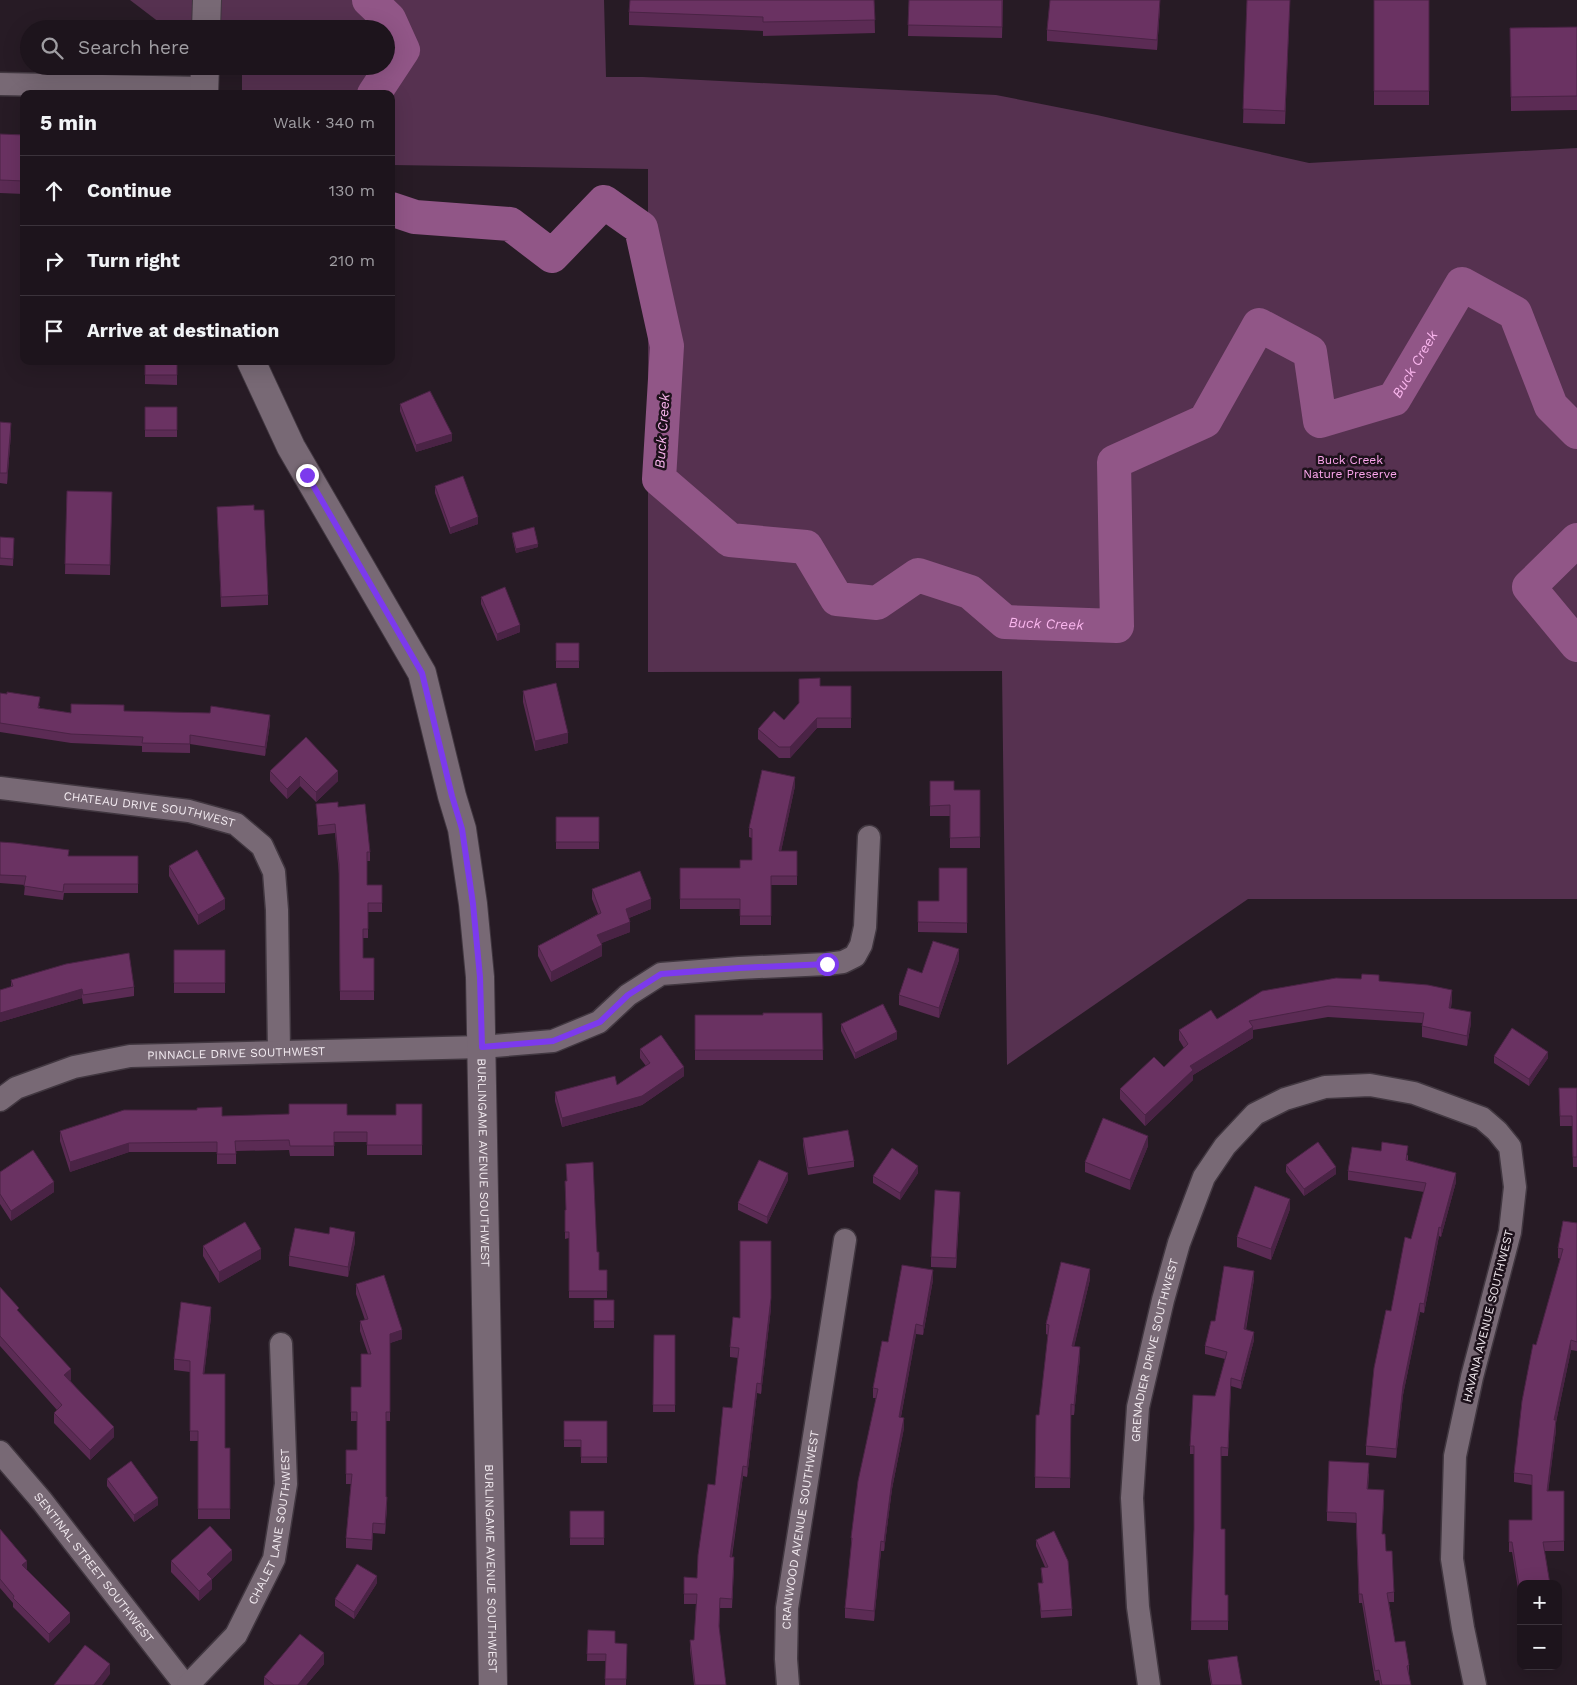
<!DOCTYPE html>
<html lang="en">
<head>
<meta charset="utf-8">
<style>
	body { margin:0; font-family:"Work Sans",sans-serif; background:#2a2129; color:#f1f3f6 }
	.controls { position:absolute; right:15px; bottom:15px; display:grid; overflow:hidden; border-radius:10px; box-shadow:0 5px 20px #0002 }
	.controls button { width:45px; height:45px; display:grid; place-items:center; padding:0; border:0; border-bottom:1px solid #3b333b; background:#1d141c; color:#f1f3f6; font:25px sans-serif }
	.stop { position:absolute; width:15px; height:15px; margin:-11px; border:4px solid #7c3aed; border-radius:50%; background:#fff }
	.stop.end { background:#7c3aed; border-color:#fff; box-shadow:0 1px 5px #0008 }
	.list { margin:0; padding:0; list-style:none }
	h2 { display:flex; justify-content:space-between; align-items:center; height:65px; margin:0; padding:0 20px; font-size:21px }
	h2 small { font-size:16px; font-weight:400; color:#a09ea3 }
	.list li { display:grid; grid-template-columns:32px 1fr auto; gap:15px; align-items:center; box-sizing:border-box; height:70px; padding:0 20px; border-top:1px solid #3b333b }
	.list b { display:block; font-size:19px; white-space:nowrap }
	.list em { font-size:16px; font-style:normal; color:#a09ea3 }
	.icon { flex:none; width:28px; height:28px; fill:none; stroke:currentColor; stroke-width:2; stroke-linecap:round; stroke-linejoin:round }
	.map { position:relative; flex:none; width:1577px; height:1685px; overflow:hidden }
	.search { position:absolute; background:#1d141c; box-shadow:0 5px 20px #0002; left:20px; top:20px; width:375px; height:55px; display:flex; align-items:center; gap:12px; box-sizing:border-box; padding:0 18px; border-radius:28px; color:#a09ea3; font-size:19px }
	.panel { position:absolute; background:#1d141c; box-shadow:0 5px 20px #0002; left:20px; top:90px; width:375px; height:275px; border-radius:10px }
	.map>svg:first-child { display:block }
	.green { fill:#563150 }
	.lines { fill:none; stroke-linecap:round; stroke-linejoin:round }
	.river { stroke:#915687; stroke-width:34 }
	.street-casing { stroke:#413740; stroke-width:25 }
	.secondary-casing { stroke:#413740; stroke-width:30 }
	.street { stroke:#786975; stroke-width:22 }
	.secondary { stroke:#786975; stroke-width:28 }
	.wall { fill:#5b2b54 }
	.shaded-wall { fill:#4a2345 }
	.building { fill:#6a3262; stroke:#4a2345 }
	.route { stroke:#7c3aed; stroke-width:6 }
	.labels { text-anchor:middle; stroke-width:5; stroke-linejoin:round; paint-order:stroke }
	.park-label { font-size:12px; fill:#fca7ed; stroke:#1d111b }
	.street-label { font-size:12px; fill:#f2eaf0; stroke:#1d111b }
	.water-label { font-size:14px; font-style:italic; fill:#f9b5ed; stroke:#1d111b }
</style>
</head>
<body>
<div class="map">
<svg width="1577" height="1685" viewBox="0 0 1577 1685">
	<rect width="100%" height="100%" fill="#271b25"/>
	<!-- green -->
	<path class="green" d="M130 0H604L606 77H643L996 95 1097 115 1309 163 1577 148V899H1248L1007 1065 1002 671 648 672V169L391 165V94H242V66H386V29H168Z"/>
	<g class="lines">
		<!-- river -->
		<g class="river">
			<path d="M369 0 389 19 403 50 374 94"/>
			<path id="s1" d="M391 209 415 217 510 224 552 256 604 202 641 228 667 346 659 479 730 540 806 547 837 599 877 603 918 575 970 592 1005 622 1117 626 1114 462 1205 421 1259 325 1310 352 1320 421 1394 399 1462 284 1515 313 1551 406 1577 432"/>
			<path d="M1577 540 1529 587 1577 645"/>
		</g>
		<!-- street casing -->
		<g class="street-casing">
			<g id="street">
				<path d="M0 84 204 88"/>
				<path id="s2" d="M0 788 189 811 236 824 262 846 274 872 277 910 279 1052"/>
				<path id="s3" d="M0 1100 16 1088 74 1067 130 1056 482 1047 553 1041 599 1022 628 995 661 974 739 968 827 964 843 962 855 956 861 945 865 927 869 837"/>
				<path id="s4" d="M0 1452 42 1501 185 1685"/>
				<path id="s5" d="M188 1685 236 1635 274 1559 286 1484 281 1344"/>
				<path id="s6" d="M788 1685 786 1659 787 1608 845 1240"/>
				<path id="s7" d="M1149 1685 1138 1607 1132 1498 1138 1407 1163 1300 1179 1243 1204 1177 1225 1146 1255 1114 1285 1099 1325 1087 1370 1085 1414 1093 1482 1118 1497 1131 1510 1147 1515 1187 1510 1232 1472 1377 1455 1456 1452 1559 1463 1628 1475 1685"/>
			</g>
		</g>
		<!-- secondary casing -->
		<g class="secondary-casing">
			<g id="secondary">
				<path d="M206 29 207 0"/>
				<path d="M204 94 205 66"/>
				<path id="s8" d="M251 361 291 447 422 673 452 796 462 829 473 904 480 977 493 1685"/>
			</g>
		</g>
		<!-- street -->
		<use href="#street" class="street"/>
		<!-- secondary -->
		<use href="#secondary" class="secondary"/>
	</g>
	<!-- wall -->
	<path class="wall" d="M874 0 875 33 763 36V31L629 25V12Z
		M909 0H1003L1002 38 908 36Z
		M1247 0H1290L1285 124 1243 123Z
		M1374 0H1429V105H1374Z
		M1160 7 1157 50 1047 41V30Z
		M1577 27V110L1511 111 1510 28Z
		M0 134 24 135V194L0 193Z
		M145 361H177V385L145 384Z
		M400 404 452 441 416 452 400 411Z
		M145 407H177V437H145Z
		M0 422 11 433 7 484 0 483Z
		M435 486 478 524 450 534 435 493Z
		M67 491 112 492 110 575 65 574Z
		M217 507 254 510 268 595V605L221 607Z
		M512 533 538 547 516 553 512 536Z
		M0 537 14 538 13 566 0 565Z
		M481 597 520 632 497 641 481 604Z
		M556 643H579V668H556Z
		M820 686H851V728H817L790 758H779L758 739V729L784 720Z
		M523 691 568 743 535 751 523 702Z
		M0 693 40 706 39 708 71 713 124 711 270 724 265 756 190 744V753L142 752V746L71 743 0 732Z
		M270 771 338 781 316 802 300 786 287 799 270 781Z
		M930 781 954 790H980V848H950V816H930Z
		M795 786 781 851H797V885H771V925H740V909H680V868H740L752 860V838L749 837V828Z
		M316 804 338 807 370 852V861H367V885H382V912H368V938H363V958H374V1000H340L339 874 335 833 318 835Z
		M556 817H599V849H556Z
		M0 842 69 856H138V893H64L63 900 24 895 25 885 0 883Z
		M169 866 225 909 198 925 169 876Z
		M967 868V933L918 932V901H939Z
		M592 889 651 909 629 918 630 932 601 943 602 956 551 982 538 956V946L598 914 592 899Z
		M174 950H225V993H174Z
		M959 960 939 1018 899 1005V995L922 973Z
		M11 980 134 987V996L83 1004 82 998 0 1022V990L11 987Z
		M1379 981 1452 1000 1451 1008 1471 1023 1467 1046 1422 1037V1023L1328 1017 1253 1030V1038L1193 1075V1080L1145 1126 1120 1099V1089L1164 1067 1184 1048 1179 1040V1030L1217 1019Z
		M822 1013 823 1060H695V1015H763Z
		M841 1024 897 1039 855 1059 841 1031Z
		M640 1049 684 1076 642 1105 562 1127 555 1101V1092L617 1085 646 1066 640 1058Z
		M1494 1056 1548 1058 1529 1086 1494 1063Z
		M1559 1088H1577V1167H1573L1572 1126H1560Z
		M422 1104V1155H367V1142H334V1156H290L289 1150 236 1151V1164H217V1152H129L70 1172 60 1141V1131L222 1116 396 1115Z
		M803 1138 854 1161V1167L808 1175 803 1145Z
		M1148 1146 1130 1190 1085 1172V1162Z
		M1408 1155V1160L1456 1182 1441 1237 1439 1236 1424 1313 1420 1312 1403 1395 1396 1458 1366 1455V1446L1391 1311 1424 1192 1348 1180V1171Z
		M1286 1165 1336 1174 1304 1196 1286 1172Z
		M0 1172 54 1192 11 1221 0 1204Z
		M918 1173 900 1200 873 1183V1176Z
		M788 1180 767 1224 738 1210V1203Z
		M960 1202 956 1268 931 1267V1257Z
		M1290 1209 1271 1260 1237 1247V1237Z
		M565 1210 597 1252 599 1270H607V1298H569V1238L565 1239Z
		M1577 1223V1351L1571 1350 1556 1422V1430L1548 1491H1564V1551H1545L1521 1584V1607L1512 1552H1509V1520H1532V1485L1514 1482V1473L1536 1345 1561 1259 1558 1258V1248Z
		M329 1234 355 1242 348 1277 289 1266V1256Z
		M203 1246 261 1259 219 1283 203 1256Z
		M1090 1279 1074 1346 1080 1357 1074 1415H1071L1070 1488H1035L1036 1415H1039L1048 1335 1046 1334V1324Z
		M1254 1279 1246 1330 1254 1340 1241 1389 1231 1386 1228 1456H1221V1529L1225 1595H1228V1630H1191L1194 1529V1454H1190V1446L1215 1396 1225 1359 1205 1354V1346Z
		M933 1280 923 1335 916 1334 901 1417 904 1428 892 1489 884 1551H881L874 1621 845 1618V1608L851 1547V1538L876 1398H873V1388L888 1342Z
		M356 1284 402 1339 390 1343V1421H386V1497L387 1507 385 1534 373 1533 372 1550 346 1548V1538L351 1484H346V1450H357V1421H351V1387H361L368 1354 360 1331V1321L365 1320 356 1294Z
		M0 1287 71 1380H70L114 1437 90 1460 54 1423V1413L57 1410 0 1346Z
		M594 1300H614V1328H594Z
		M771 1308 761 1394 757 1393 747 1477 743 1476 732 1557 734 1567 732 1608H720L719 1629 726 1685H694L690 1650V1640H694L696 1604H684V1594L697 1578 715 1485 732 1408 738 1358 730 1357V1347L740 1318Z
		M211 1317 204 1374 225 1448H230V1519H198V1441H190V1372L174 1370V1359Z
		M654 1335H675V1412H653Z
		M564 1421H607V1463H581V1447H564Z
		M1369 1473 1368 1490 1384 1500 1382 1534 1394 1592V1602H1389L1395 1642 1409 1665V1675L1411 1685H1380L1379 1680 1375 1681 1362 1603H1359L1356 1523 1327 1521V1512Z
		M107 1479 158 1505 134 1522 107 1486Z
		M570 1511H604V1545H570Z
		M0 1529 27 1570 70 1622 49 1643 13 1607V1603L0 1588Z
		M1036 1540 1072 1609V1616L1041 1618 1038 1583H1042L1041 1568 1045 1567 1036 1546Z
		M232 1560 212 1579V1589L199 1601 171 1572V1561Z
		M377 1583 354 1619 335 1606V1599Z
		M588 1630 615 1643 627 1644 626 1685H605L606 1661H587Z
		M1208 1660 1242 1685H1211L1208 1667Z
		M324 1664 306 1685H264V1677Z"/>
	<!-- shaded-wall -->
	<path class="shaded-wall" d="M1160 0V7L1157 50V40Z
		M11 423V433L7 484V473Z
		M452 434V441L416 452V445Z
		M478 517V524L450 534V528Z
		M538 544V547L516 553V549Z
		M520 625V632L497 641V634Z
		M270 715V724L265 756V747Z
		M817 718V728L790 758V747Z
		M568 733V743L535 751V741Z
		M338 771V781L316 802V792Z
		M300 776V786L287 799V789Z
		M795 777V786L779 861V851Z
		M225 899V909L198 925V915Z
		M651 899V909L626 919V909Z
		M630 922V932L597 945V935Z
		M602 945V956L551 982V972Z
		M959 949V960L939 1018V1008Z
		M82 989V998L0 1022V1013Z
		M1452 990V1000L1449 1018V1008Z
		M1471 1012V1023L1467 1046V1036Z
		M1253 1027V1038L1193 1075V1080L1145 1126V1115L1190 1066Z
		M897 1032V1039L855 1059V1053Z
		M1548 1052V1058L1529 1086V1079Z
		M684 1067V1076L642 1105 562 1127V1118Z
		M1148 1136V1146L1130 1190V1180Z
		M129 1143V1152L70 1172V1162Z
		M918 1166V1173L900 1200V1193Z
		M1336 1167V1174L1304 1196V1189Z
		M788 1173V1180L767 1224V1217Z
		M1456 1173V1182L1441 1237V1228Z
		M54 1182V1192L11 1221V1211Z
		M960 1192V1202L956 1268V1258Z
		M1290 1199V1209L1271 1260V1249Z
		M1439 1227V1236L1424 1313V1304Z
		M355 1232V1242L348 1277V1267Z
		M771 1241V1308L761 1394V1384Z
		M261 1249V1259L219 1283V1272Z
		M1090 1269V1279L1072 1356V1346Z
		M933 1270V1280L923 1335V1326Z
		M1254 1271V1279L1244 1338V1329Z
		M1420 1303V1312L1403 1395 1396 1458V1449L1403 1386Z
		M211 1307V1317L203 1385V1374Z
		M916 1324V1334L899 1427V1417Z
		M402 1330V1339L390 1343V1334Z
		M1254 1332V1340L1241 1389V1381Z
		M1571 1340V1350L1556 1422V1430L1547 1501V1491L1554 1420Z
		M1080 1347V1357L1074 1415V1405Z
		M71 1369V1380L64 1385V1375Z
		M757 1383V1393L747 1477V1467Z
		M904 1418V1428L892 1489 884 1551V1542L892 1480Z
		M114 1427V1437L90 1460V1450Z
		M743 1466V1476L730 1567V1557Z
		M387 1497V1507L385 1534V1524Z
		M158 1498V1505L134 1522V1515Z
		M881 1541V1551L874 1621V1611Z
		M232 1550V1560L207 1584V1574Z
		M27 1561V1571L22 1565Z
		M377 1576V1583L354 1619V1612Z
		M212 1579V1589L199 1601V1591Z
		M70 1613V1622L49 1643V1634Z
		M324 1653V1664L306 1685H298Z
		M110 1664V1674L102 1685H94Z"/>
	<!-- building -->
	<path class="building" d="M630 0H874L875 20 763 22V17L629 12Z
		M909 0H1002V27L908 25Z
		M1050 0H1160L1157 40 1047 30Z
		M1247 0H1290L1285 111 1243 109Z
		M1374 0H1429V91H1374Z
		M1577 27V96L1511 97 1510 28Z
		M0 134 24 135V181L0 180Z
		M145 361H177V375H145Z
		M430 391 452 434 416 445 400 404Z
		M145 407H177V430H145Z
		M0 422 11 423 7 473H0Z
		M463 476 478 517 450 528 435 486Z
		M67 491 112 492 110 565 65 564Z
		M254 505V510H264L268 595 221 597 217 507Z
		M534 527 538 544 516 549 512 533Z
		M0 537 14 538 13 559 0 558Z
		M505 587 520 625 497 634 481 597Z
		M556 643H579V661H556Z
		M820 678V686H851V718H817L790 747H779L758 729 774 711 784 720 799 703V679Z
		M556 683 568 733 535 741 523 691Z
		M7 692 40 697 38 708 71 713V704L124 705V711L210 713 211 706 270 715 265 747 190 735V744L142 743 143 737 71 734 0 723V693L7 694Z
		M306 737 338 771 316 792 300 776 287 789 270 771Z
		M762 770 795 777 779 851H797V876H771V916H740V899H680V868H740V860H752V829L749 828Z
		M930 781H954V790H980V837L950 838V805L930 806Z
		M338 802V807L365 804 370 852H367V885H382V903H368V929H363V958H374V991H340L339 864 335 824 318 826 316 804Z
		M556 817H599V842H556Z
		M0 842 15 843 69 850 68 856H138V884H64L63 892 24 886 26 876 0 875Z
		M197 850 225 899 198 915 169 866Z
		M939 868H967V923L918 922V901H939Z
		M640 871 651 899 626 909 630 922 597 935 602 945 551 972 538 946 601 913 592 889Z
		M933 941 959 949 939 1008 899 995 908 968 922 973Z
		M174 950H225V983H174Z
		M129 953 134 987 83 995 82 989 0 1013V990L13 986 11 980 66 964Z
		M1362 974 1379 975V981L1428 985 1452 990 1449 1008 1471 1012 1467 1036 1422 1026 1424 1013 1328 1006 1249 1021 1253 1027 1190 1066 1193 1070 1145 1115 1120 1089 1154 1057 1164 1067 1188 1044 1179 1030 1211 1010 1217 1019 1262 991 1336 978 1361 979Z
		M883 1004 897 1032 855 1053 841 1024Z
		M763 1013H822L823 1050H695V1015H763Z
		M1512 1028 1548 1052 1529 1079 1494 1056Z
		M661 1035 684 1067 642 1096 562 1118 555 1092 615 1076 617 1085 650 1063 640 1049Z
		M1559 1088H1577V1157H1573L1572 1116H1560Z
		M289 1104H347V1115H396V1104H422V1145H367V1132H334V1146H290L289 1140 235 1141 236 1154H217V1142L129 1143 70 1162 60 1131 124 1110H197V1108L222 1107V1116L289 1114Z
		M1103 1118 1148 1136 1130 1180 1085 1162Z
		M848 1130 854 1161 808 1168 803 1138Z
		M1318 1142 1336 1167 1304 1189 1286 1165Z
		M1382 1142 1408 1146 1406 1160 1456 1173 1441 1228 1439 1227 1424 1304 1420 1303 1403 1386 1396 1449 1366 1446 1374 1368 1386 1310 1391 1311 1405 1237 1411 1239 1426 1183 1348 1171 1352 1147 1381 1151Z
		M892 1148 918 1166 900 1193 873 1176Z
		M33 1150 54 1182 11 1211 0 1194V1172Z
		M759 1160 788 1173 767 1217 738 1203Z
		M593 1162 597 1252H599V1270H607V1291H569V1232H565V1210H566L565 1181H567L566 1164Z
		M1255 1186 1290 1199 1271 1249 1237 1237Z
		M935 1190 960 1192 956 1258 931 1257Z
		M1563 1221 1577 1223V1342L1571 1340 1554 1420H1556L1547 1491H1564V1541L1543 1542 1550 1584H1521V1598L1512 1542H1509V1520H1532V1475L1514 1473 1522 1401 1533 1344 1536 1345 1563 1249 1558 1248Z
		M245 1222 261 1249 219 1272 203 1246Z
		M330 1227 355 1232 348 1267 289 1256 295 1228 329 1234Z
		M740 1241H771V1298L761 1384 757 1383 747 1467 743 1466 730 1557H734L732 1599 720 1598 719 1626 726 1685H695L690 1640H694L697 1594H684V1577L697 1578 698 1555 708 1484 715 1485 723 1407 732 1408 739 1348 730 1347 733 1317 740 1318Z
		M1061 1262 1090 1269 1072 1346 1080 1347 1074 1405 1071 1404 1070 1478 1035 1477 1036 1415H1039L1049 1325 1046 1324Z
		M902 1265 933 1270 923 1326 916 1324 899 1417 904 1418 892 1480 884 1542 881 1541 874 1611 845 1608 852 1538H851L858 1481 878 1389 873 1388 882 1341 888 1342Z
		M1224 1266 1254 1271 1244 1329 1254 1332 1241 1381 1231 1378 1228 1448 1221 1447V1529H1225V1595H1228V1621H1191L1194 1529V1446H1190L1193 1395 1215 1396 1227 1352 1205 1346 1211 1321H1215Z
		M384 1275 402 1330 390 1334V1412H386V1497H387L385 1524 373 1523 372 1540 346 1538 352 1474H346V1450H357V1412H351V1387H361V1354H371L360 1321 368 1319 356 1284Z
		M0 1287 19 1308 17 1310 71 1369 64 1375 114 1427 90 1450 54 1413 62 1405 0 1336Z
		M594 1300H614V1321H594Z
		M181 1302 211 1307 203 1374H225V1448H230V1509H198V1431H190V1361L174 1359Z
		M654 1335H675V1405H653Z
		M564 1421H607V1457H581V1440H564Z
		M131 1461 158 1498 134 1515 107 1479Z
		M1329 1461 1369 1463 1367 1489 1384 1490 1382 1534H1385L1386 1551H1392L1394 1592 1387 1593 1395 1642 1405 1641 1409 1665 1407 1666 1411 1685H1382L1379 1670 1375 1671 1362 1594H1359L1356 1513 1327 1512Z
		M570 1511H604V1538H570Z
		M210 1526 232 1550 207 1574 212 1579 199 1591 171 1561Z
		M0 1529 27 1561 22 1565 70 1613 49 1634 13 1598 14 1596 0 1579Z
		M1054 1531 1068 1561 1072 1609 1041 1611 1038 1583H1043L1041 1568 1048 1567 1036 1540Z
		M357 1564 377 1576 354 1612 335 1599Z
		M588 1630 615 1631V1643L627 1644 626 1679H605L606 1654H587Z
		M300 1634 324 1653 298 1685H274L264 1677Z
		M85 1645 110 1664 94 1685H54Z
		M1237 1656 1242 1685H1212L1208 1660Z"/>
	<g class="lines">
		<!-- route -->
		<path class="route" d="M307 475 422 673 452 796 462 829 473 904 480 977 482 1047 553 1041 600 1022 628 995 661 974 739 968 827 964"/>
	</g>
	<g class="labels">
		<!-- park labels -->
		<g class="park-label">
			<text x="1350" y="464">Buck Creek<tspan x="1350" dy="14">Nature Preserve</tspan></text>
		</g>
		<!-- street labels -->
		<g class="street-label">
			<text dy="4" stroke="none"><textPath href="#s2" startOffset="151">CHATEAU DRIVE SOUTHWEST</textPath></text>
			<text dy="4" stroke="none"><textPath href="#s3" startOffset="245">PINNACLE DRIVE SOUTHWEST</textPath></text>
			<text dy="4" stroke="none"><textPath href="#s8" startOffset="852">BURLINGAME AVENUE SOUTHWEST</textPath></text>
			<text transform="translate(1488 1316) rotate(-76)" y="4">HAVANA AVENUE SOUTHWEST</text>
			<text dy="4" stroke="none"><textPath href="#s7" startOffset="338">GRENADIER DRIVE SOUTHWEST</textPath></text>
			<text dy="4" stroke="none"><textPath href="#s5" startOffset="185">CHALET LANE SOUTHWEST</textPath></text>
			<text dy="4" stroke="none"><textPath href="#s6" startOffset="156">CRANWOOD AVENUE SOUTHWEST</textPath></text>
			<text dy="4" stroke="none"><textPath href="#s4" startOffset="149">SENTINAL STREET SOUTHWEST</textPath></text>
			<text dy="4" stroke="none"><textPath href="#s8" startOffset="1258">BURLINGAME AVENUE SOUTHWEST</textPath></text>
		</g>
		<!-- water labels -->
		<g class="water-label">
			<text dy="5" stroke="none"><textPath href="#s1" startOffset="1700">Buck Creek</textPath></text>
			<text transform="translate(662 431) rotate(-86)" y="5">Buck Creek</text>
			<text dy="5" stroke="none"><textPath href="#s1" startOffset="1010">Buck Creek</textPath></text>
		</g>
	</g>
</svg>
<div class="controls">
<button>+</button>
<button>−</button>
</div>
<div class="stop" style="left:827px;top:964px"></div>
<div class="stop end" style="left:307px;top:475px"></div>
<div class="search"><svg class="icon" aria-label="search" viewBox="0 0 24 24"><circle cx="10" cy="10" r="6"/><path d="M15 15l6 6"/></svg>Search here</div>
<section class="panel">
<h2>5 min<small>Walk · 340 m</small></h2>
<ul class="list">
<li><svg class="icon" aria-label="ahead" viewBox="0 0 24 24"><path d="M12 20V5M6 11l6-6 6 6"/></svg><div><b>Continue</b></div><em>130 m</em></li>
<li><svg class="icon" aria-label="right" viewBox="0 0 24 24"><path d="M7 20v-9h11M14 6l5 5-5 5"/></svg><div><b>Turn right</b></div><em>210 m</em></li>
<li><svg class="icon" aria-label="arrive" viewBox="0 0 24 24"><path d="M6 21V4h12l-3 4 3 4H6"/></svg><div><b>Arrive at destination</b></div></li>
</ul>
</section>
</div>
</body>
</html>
